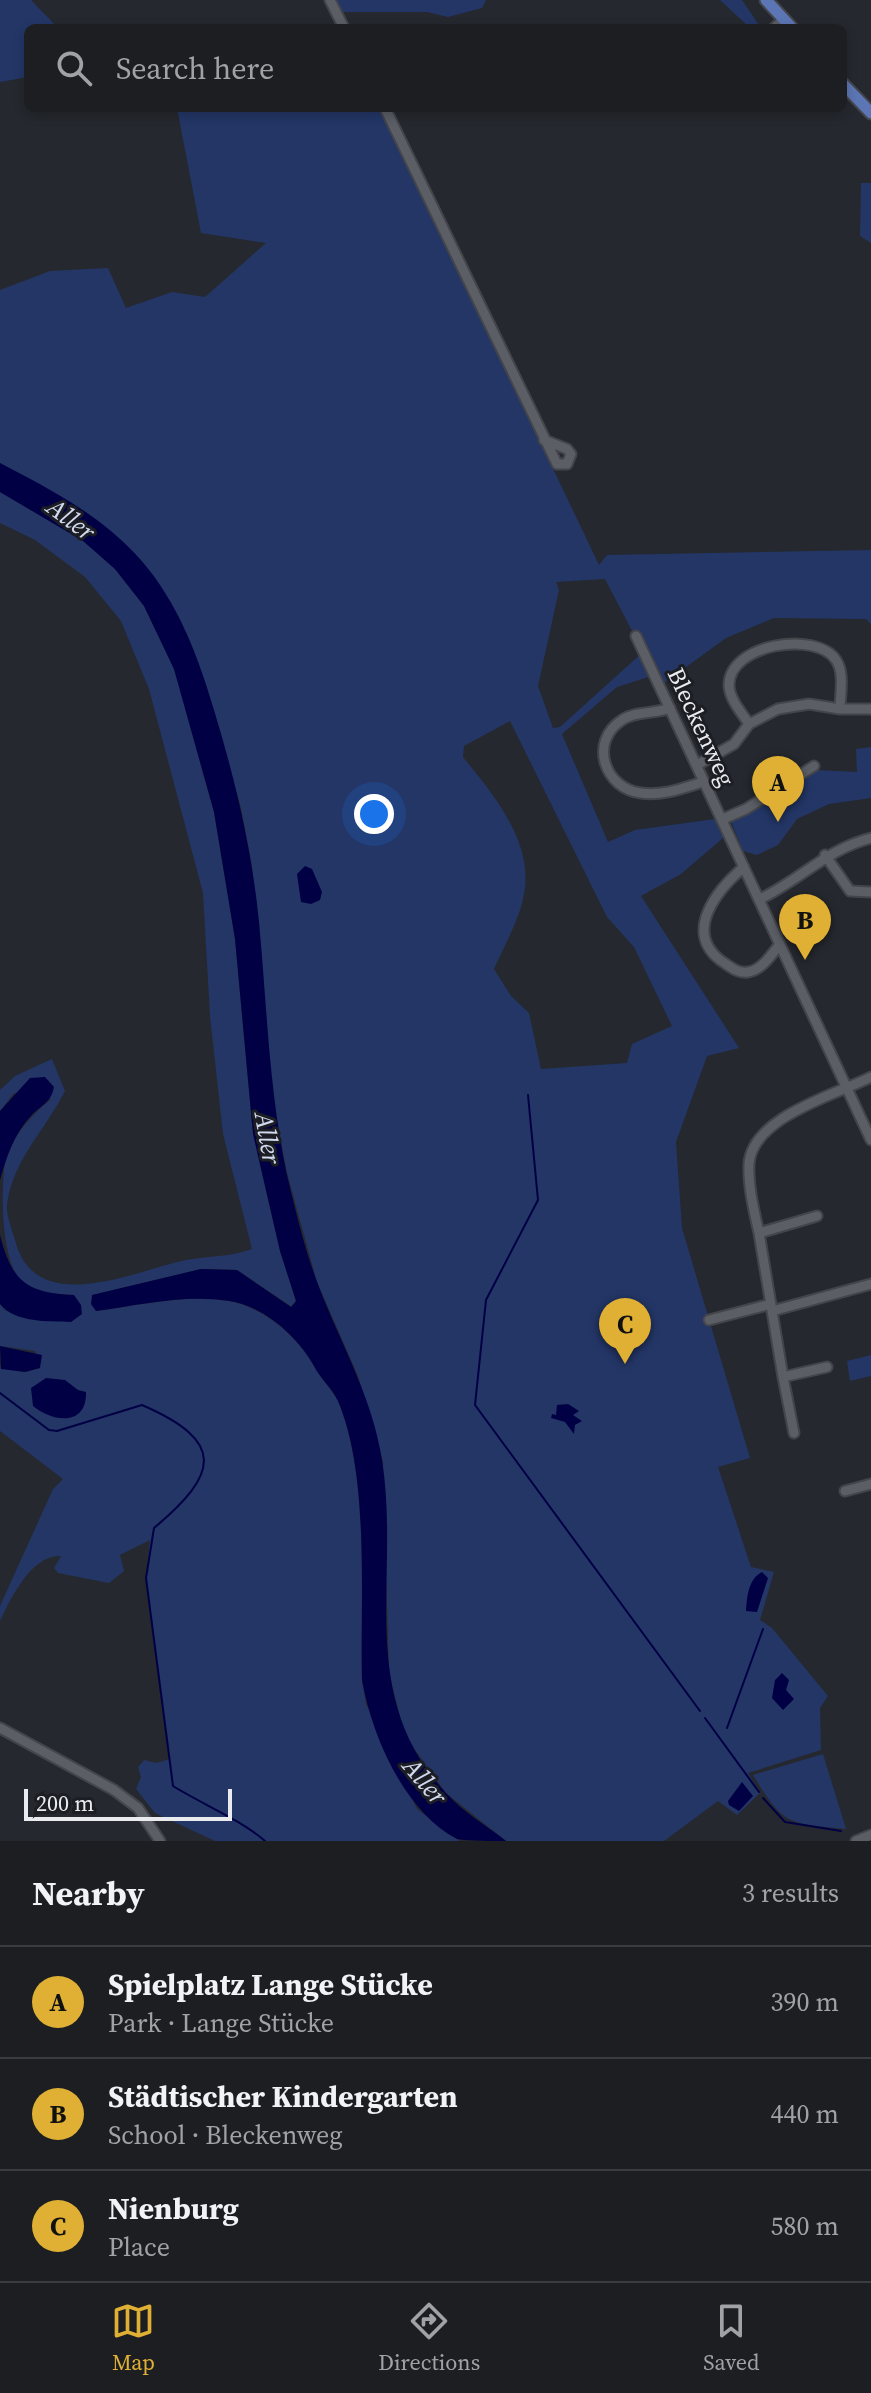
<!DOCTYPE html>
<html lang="en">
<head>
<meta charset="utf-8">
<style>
	body { margin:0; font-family:"Source Serif 4",serif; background:#292b2f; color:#f1f3f6 }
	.scale { position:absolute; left:24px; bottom:20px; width:208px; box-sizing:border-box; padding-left:8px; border:4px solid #eaebef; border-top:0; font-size:22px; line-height:28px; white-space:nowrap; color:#eaebef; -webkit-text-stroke:6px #1c1e24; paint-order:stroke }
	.you { position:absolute; left:374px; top:814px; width:28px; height:28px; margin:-20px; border:6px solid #fff; border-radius:50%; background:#1a73e8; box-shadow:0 0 0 12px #1a73e833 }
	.badge { display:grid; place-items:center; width:52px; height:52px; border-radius:50%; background:#e0b034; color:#111; font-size:26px; font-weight:700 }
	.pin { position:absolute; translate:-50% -66px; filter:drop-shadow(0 2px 4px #0008) }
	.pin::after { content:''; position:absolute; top:42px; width:28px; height:24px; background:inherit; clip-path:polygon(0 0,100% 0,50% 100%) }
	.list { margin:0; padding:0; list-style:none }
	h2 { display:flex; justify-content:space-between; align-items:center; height:104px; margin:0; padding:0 32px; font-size:34px }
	h2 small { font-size:26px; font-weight:400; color:#a0a2a5 }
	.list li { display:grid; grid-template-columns:52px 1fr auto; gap:24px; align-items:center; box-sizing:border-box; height:112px; padding:0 32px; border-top:2px solid #3a3c40 }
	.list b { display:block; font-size:30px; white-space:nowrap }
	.list p { margin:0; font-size:26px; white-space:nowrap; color:#a0a2a5 }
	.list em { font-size:26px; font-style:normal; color:#a0a2a5 }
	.icon { flex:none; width:44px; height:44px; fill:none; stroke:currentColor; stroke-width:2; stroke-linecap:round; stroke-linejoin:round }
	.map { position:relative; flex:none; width:871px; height:1841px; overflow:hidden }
	.search { position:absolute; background:#1c1e22; box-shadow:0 4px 12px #0003; left:24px; right:24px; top:24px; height:88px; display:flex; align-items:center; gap:20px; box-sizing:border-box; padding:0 28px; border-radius:12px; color:#a0a2a5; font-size:30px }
	.sheet { height:440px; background:#1c1e22 }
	nav { display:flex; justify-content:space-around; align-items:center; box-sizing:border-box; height:112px; border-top:2px solid #3a3c40; background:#1c1e22; font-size:22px; color:#a0a2a5 }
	nav a { display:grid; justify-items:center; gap:4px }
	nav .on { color:#e0b034 }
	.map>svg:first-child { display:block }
	.green { fill:#233666; fill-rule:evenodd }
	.water { fill:#020045 }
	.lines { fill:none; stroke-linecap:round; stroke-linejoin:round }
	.stream { stroke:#020045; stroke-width:2 }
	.minor-casing { stroke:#43454a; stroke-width:13 }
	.major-casing { stroke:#43454a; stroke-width:15 }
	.minor { stroke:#5b5e65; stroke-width:9 }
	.major { stroke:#5c75b4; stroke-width:11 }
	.labels { text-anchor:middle; stroke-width:6; stroke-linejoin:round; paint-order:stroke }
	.street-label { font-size:24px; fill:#eaebef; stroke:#1c1e24 }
	.water-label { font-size:26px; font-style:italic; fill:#d1daef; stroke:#1c1e24 }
</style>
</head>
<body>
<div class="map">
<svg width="871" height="1841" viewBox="0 0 871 1841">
	<rect width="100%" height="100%" fill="#25282e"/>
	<!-- green -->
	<path class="green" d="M0 0H31L58 28H28V77L0 82Z
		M336 0H486L482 8 448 17 427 12H342Z
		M720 0H742L761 28H750Z
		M177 108H381L599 565 607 555 871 550V624L866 619 774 618 726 638 660 686 655 675 617 687 562 734 608 842 635 830 715 819 723 838 681 874 641 896 739 1048 707 1056 676 1142 682 1228 750 1458 718 1467 751 1567 774 1572 760 1620 772 1628 828 1696 820 1708 821 1750 748 1773 760 1793 737 1815 718 1801 664 1841H506L446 1793 405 1736 389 1673 383 1462 358 1376 317 1282 287 1173 272 1094 252 866 241 808 206 685 186 632 0 463V290L50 271 108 268 126 308 172 292 205 297 266 243 201 233ZM605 579 643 652 560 727 553 728 538 686 559 590 556 582ZM510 721 607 917 634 947 672 1026 632 1044 627 1063 541 1069 529 1013 511 996 494 969C504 946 520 919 524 894 534 842 493 794 463 757L464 746Z
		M861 183H871V243L860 236Z
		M0 492 84 541 115 569 144 606 174 669 214 812 235 939 253 1134 280 1251 296 1301 292 1307 237 1270 201 1269 93 1295 96 1311C140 1305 185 1294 229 1301 264 1307 298 1337 314 1366 320 1378 332 1389 338 1401 370 1477 360 1598 362 1680L366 1704 417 1809 460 1841H215L155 1813 136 1789 141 1777 138 1767 144 1760 156 1763 170 1759 146 1578 150 1540 120 1555 124 1571 109 1583 58 1573 54 1568 61 1556C31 1555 11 1598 0 1621V1606L53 1489 63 1479 0 1431V1367L25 1372 40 1368 35 1351 0 1346V1304L6 1311 74 1295C58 1294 41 1294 26 1286 0 1268 0 1187 6 1157 15 1133 32 1115 51 1099L14 1093 0 1111V1090L15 1076 52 1059 65 1091C46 1129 12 1161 7 1205 6 1215 12 1230 15 1240 35 1319 134 1271 186 1260 208 1256 231 1257 252 1249L223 1134 210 1016 203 893 149 689 121 621 85 577 35 540 0 523Z
		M871 747V798L829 804 797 819 778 845 757 855 743 851 730 819 795 778 817 770 857 772 856 749Z
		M871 1355V1376L850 1381 847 1361Z
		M823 1754 846 1829C788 1823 784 1826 753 1775Z"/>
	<!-- water -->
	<path class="water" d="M0 463C50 489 102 516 140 559 178 602 198 656 214 710 235 779 252 850 259 922 267 1007 269 1091 287 1175 296 1212 305 1251 319 1287 341 1344 373 1399 382 1460 401 1579 354 1693 446 1793 463 1812 486 1825 506 1841 493 1841 469 1841 457 1839 405 1812 372 1737 362 1680 360 1598 370 1476 338 1401 332 1388 320 1378 314 1366 298 1337 264 1306 229 1301 185 1294 140 1305 96 1311L91 1304 92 1295 201 1269 237 1270 291 1307 296 1301 280 1251 253 1134 235 939 214 812 174 669 144 606 115 569 83 541 0 492Z
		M305 866 312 869 322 892 320 900 311 904 301 902 297 874Z
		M45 1077 54 1087C51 1103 42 1104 31 1116 15 1132 6 1158 0 1180V1111L30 1078Z
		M0 1235C12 1282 27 1293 74 1295L81 1305 82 1314 71 1322C49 1321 15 1323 0 1304Z
		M0 1346 42 1355 40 1368 25 1372 1 1369Z
		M46 1378 65 1380 78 1390 86 1392C87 1427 52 1422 33 1406L31 1388Z
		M568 1404 579 1411 573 1415 582 1421 575 1425 574 1434 565 1422 551 1418 552 1414 556 1415 557 1405Z
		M762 1572 768 1578 757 1612 746 1611C747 1598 748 1579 762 1572Z
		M782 1673 789 1680 786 1690 794 1699 783 1710 772 1698 775 1680Z
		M742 1782 753 1796 739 1811 729 1805 728 1801Z"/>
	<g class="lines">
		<!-- stream -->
		<path class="stream" d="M528 1095 538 1200 486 1300 475 1405 700 1711
			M0 1393 49 1430 57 1431 142 1405C225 1441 220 1473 154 1528L146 1578 173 1786C202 1804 241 1820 265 1841
			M705 1718 759 1792
			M727 1728 763 1629
			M763 1798 785 1822 841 1831"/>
		<!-- minor casing -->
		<g class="minor-casing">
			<path id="minor" d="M330 0 344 28
				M774 28 784 19
				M385 108 557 464
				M544 440 567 449 571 454 567 464H557
				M636 636 871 1140
				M670 708C655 714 635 711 622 720 588 742 605 789 641 793 663 796 683 788 703 782
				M749 724C742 713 730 700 729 686 728 644 816 630 836 660 845 673 840 695 840 709
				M697 765 734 744 749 724 778 709 809 704 840 709H871
				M723 819 746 809 814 766
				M825 855 850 891 871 892
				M744 867C718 889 683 931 720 960 728 965 737 974 748 972 762 970 772 954 780 944
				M760 899C800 880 827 849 871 838
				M817 1216 759 1233 783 1377 827 1367
				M759 1233C754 1211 748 1187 749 1164 752 1117 835 1095 871 1077
				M772 1311 871 1284
				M709 1320 771 1304
				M783 1377 794 1433
				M845 1491 871 1484
				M0 1728 114 1790 138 1808 160 1841
				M856 1841 871 1835"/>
		</g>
		<!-- major casing -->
		<g class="major-casing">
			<path id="major" d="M766 0 792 28
				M843 84 871 113"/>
		</g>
		<!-- minor -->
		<use href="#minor" class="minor"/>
		<!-- major -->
		<use href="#major" class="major"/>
	</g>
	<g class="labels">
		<!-- street labels -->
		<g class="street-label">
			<text transform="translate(701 727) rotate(65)" y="8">Bleckenweg</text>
		</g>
		<!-- water labels -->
		<g class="water-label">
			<text transform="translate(71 519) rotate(37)" y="9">Aller</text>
			<text transform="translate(268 1138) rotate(80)" y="9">Aller</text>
			<text transform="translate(425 1781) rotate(50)" y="9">Aller</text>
		</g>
	</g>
</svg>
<div class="scale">200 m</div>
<div class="you"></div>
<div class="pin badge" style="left:778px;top:822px">A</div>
<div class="pin badge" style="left:805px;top:960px">B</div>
<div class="pin badge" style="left:625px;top:1364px">C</div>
<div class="search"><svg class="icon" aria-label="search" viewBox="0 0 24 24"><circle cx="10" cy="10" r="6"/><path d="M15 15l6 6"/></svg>Search here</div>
</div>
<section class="sheet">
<h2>Nearby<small>3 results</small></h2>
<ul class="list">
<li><span class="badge">A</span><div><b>Spielplatz Lange Stücke</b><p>Park · Lange Stücke</p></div><em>390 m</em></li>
<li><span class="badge">B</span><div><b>Städtischer Kindergarten</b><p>School · Bleckenweg</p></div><em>440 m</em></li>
<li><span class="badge">C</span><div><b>Nienburg</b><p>Place</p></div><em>580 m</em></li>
</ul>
</section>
<nav>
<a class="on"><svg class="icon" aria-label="map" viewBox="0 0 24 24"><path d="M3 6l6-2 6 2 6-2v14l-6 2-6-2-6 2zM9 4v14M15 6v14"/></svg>Map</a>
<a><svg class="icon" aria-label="directions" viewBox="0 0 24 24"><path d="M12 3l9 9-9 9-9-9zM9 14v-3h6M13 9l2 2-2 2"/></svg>Directions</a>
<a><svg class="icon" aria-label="saved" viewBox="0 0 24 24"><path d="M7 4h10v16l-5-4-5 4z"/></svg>Saved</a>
</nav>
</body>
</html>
